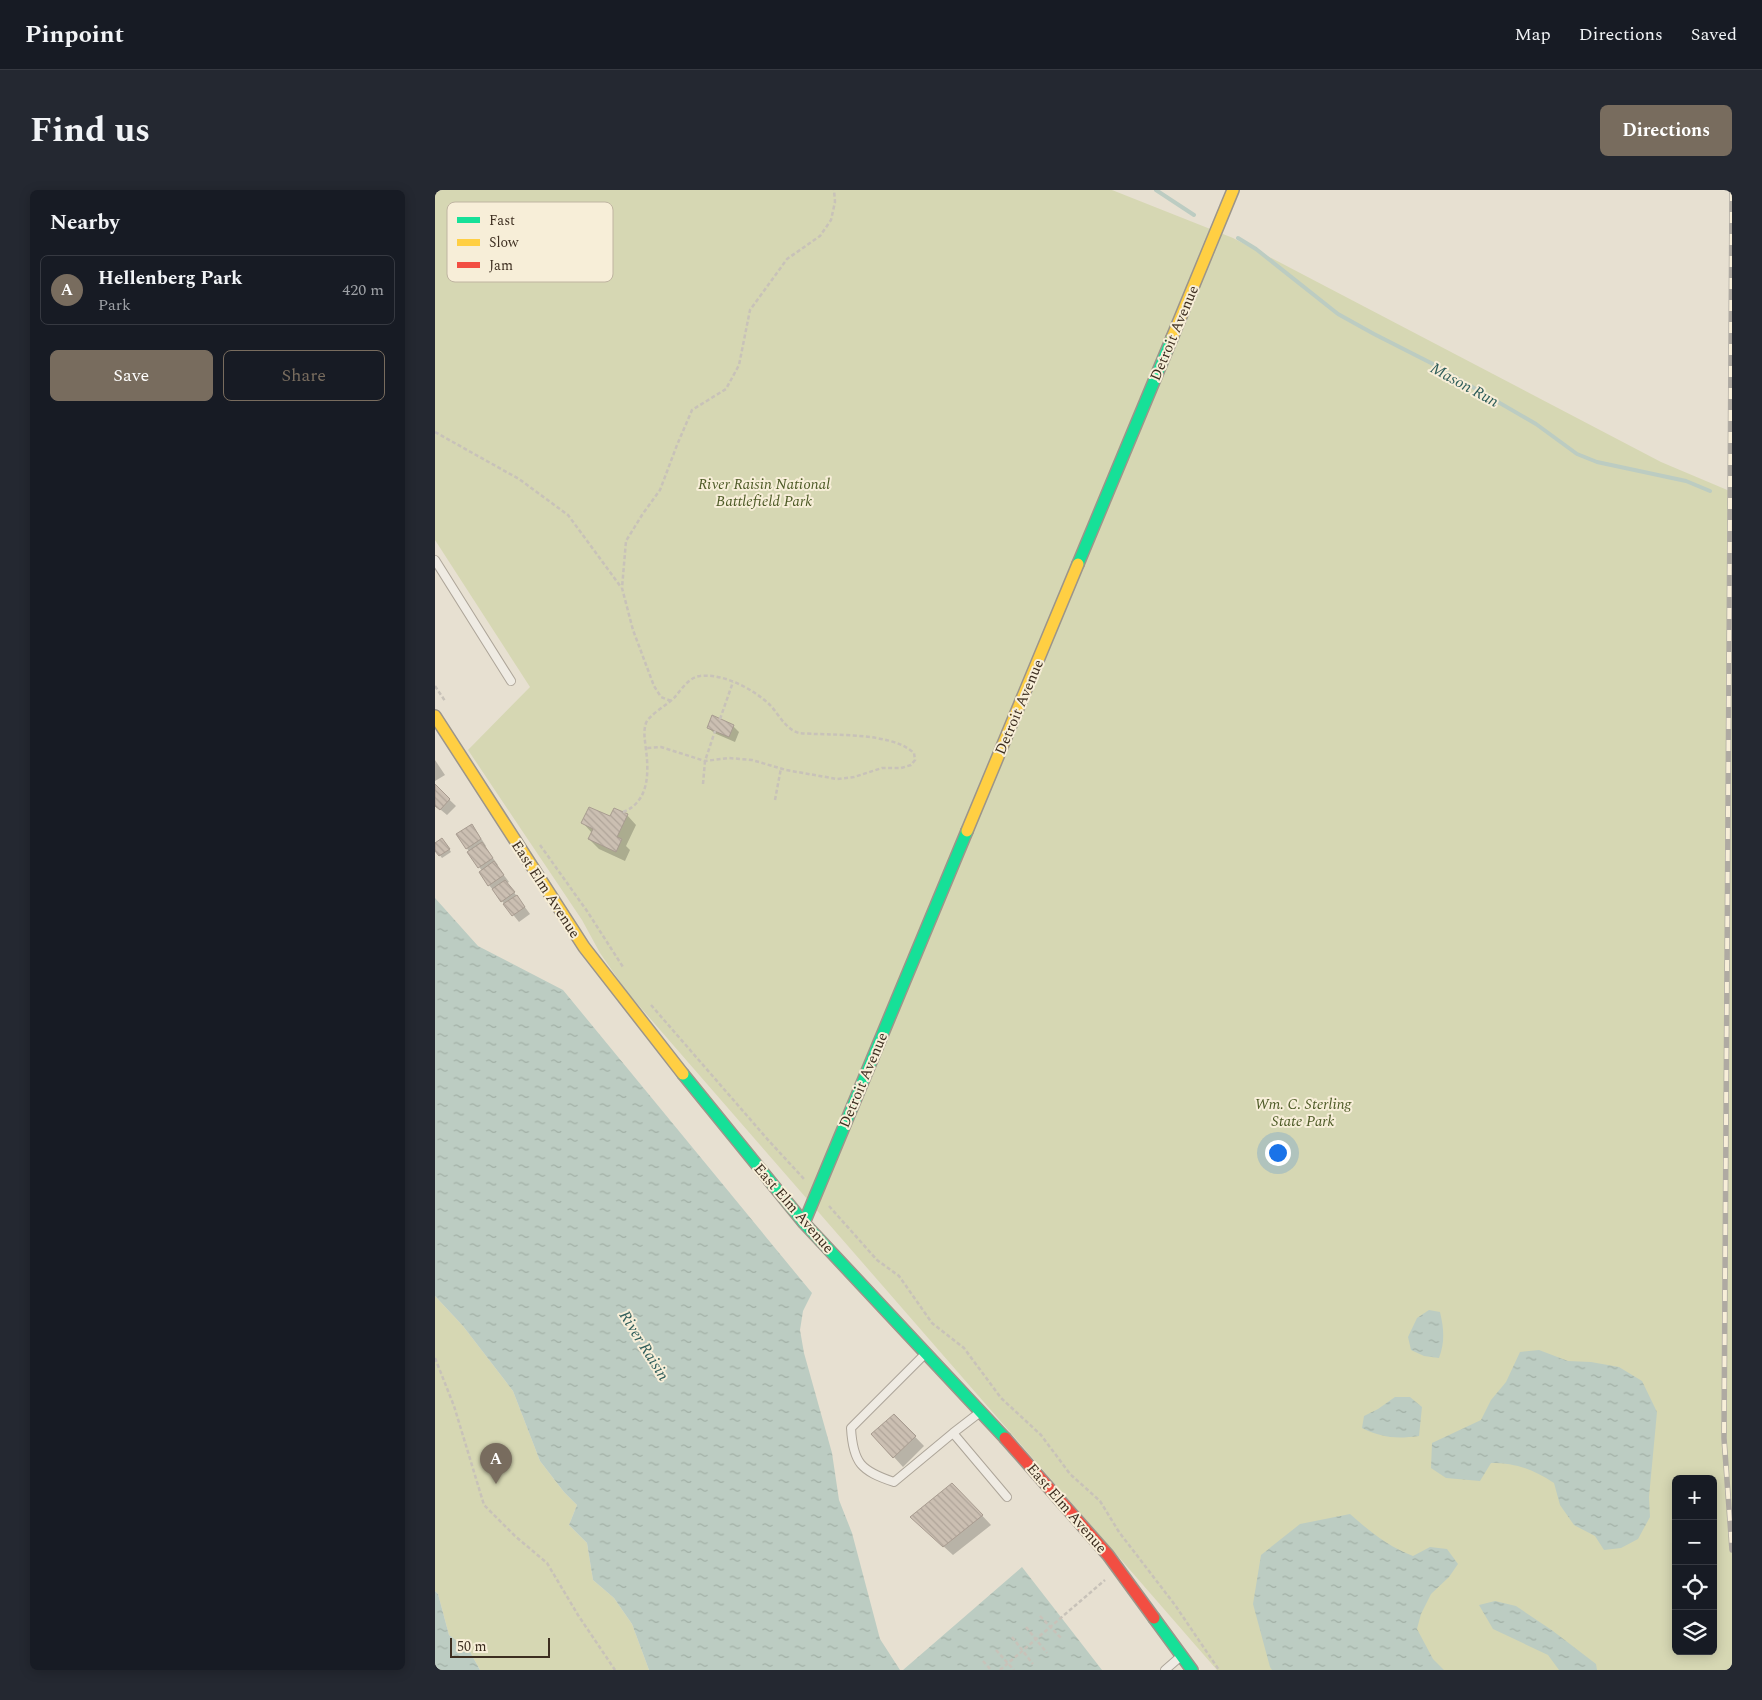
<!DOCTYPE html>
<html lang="en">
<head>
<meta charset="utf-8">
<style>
	body { margin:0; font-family:Spectral,serif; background:#242831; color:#f1f3f6 }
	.controls { position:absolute; right:15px; bottom:15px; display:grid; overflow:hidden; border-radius:8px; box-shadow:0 2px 12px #0003 }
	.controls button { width:45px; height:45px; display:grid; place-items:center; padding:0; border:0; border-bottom:1px solid #363941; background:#171b24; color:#f1f3f6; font:25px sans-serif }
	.scale { position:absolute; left:15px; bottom:12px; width:100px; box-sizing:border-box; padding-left:5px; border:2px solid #3d2e20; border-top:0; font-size:14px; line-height:18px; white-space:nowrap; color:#3d2e20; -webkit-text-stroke:4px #f7eed8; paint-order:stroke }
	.you { position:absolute; left:842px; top:962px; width:18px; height:18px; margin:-12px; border:4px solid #fff; border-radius:50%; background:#1a73e8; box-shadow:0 0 0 8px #1a73e833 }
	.badge { display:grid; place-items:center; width:32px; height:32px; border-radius:50%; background:#786c5e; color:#fff; font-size:16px; font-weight:700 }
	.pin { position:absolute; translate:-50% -41px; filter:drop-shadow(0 1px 2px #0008) }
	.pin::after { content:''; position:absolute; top:26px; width:18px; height:15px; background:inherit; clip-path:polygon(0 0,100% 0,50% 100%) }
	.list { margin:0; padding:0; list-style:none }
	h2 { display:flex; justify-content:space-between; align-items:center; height:65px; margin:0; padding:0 20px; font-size:21px }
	h2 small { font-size:16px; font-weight:400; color:#9ea1a6 }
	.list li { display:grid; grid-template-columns:32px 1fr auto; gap:15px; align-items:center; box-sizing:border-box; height:70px; margin:0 10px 10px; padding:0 10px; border:1px solid #363941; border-radius:8px }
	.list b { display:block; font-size:19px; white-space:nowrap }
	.list p { margin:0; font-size:16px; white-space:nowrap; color:#9ea1a6 }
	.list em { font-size:16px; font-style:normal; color:#9ea1a6 }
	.actions { display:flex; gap:10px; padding:15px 20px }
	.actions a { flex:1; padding:11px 0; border:1px solid #786c5e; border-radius:8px; text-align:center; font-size:18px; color:#786c5e }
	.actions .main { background:#786c5e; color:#fff }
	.icon { flex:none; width:28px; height:28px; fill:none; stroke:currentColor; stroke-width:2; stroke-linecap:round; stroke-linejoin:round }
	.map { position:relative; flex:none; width:1297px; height:1480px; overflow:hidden; border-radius:8px }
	header { display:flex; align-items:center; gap:30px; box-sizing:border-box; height:70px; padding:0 25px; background:#171b24; border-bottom:1px solid #363941 }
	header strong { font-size:24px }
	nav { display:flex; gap:28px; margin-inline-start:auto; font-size:18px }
	.intro { display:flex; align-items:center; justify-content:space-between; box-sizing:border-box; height:120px; padding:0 30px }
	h1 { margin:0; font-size:35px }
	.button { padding:12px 22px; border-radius:8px; background:#786c5e; color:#fff; font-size:18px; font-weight:700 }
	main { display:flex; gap:30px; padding:0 30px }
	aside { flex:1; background:#171b24; border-radius:8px; box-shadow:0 2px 12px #0003 }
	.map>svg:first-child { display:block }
	.park { fill:#d6d7b3; fill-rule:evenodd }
	.water { fill:url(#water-ripples) }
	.shadow { fill:#0003 }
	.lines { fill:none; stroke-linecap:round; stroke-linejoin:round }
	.stream { stroke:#bcccc2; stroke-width:4 }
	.building { fill:url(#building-back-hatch); stroke:#a89c90 }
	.lane-casing { stroke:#ada599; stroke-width:10 }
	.fast-casing { stroke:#9c958a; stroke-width:14 }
	.slow-casing { stroke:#9c958a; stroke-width:14 }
	.jam-casing { stroke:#9c958a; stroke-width:14 }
	.path { stroke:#c8c2b9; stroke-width:2.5; stroke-dasharray:4 2.5; stroke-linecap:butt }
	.lane { stroke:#efebe3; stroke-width:8 }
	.fast { stroke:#16e098; stroke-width:11 }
	.slow { stroke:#ffcf43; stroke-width:11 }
	.jam { stroke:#f24e42; stroke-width:11 }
	.rail-casing { stroke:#afaaa2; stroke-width:5.5 }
	.rail { stroke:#f7eed8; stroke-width:4; stroke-dasharray:11; stroke-linecap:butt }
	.labels { text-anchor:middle; stroke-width:4; stroke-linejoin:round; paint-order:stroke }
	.street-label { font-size:15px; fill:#3d2e20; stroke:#f7eed8 }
	.park-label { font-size:15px; font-style:italic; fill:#4d5a26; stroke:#f7eed8 }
	.water-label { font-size:16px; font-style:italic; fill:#2f5d5a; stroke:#f7eed8 }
	.key { fill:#f7eed8; stroke:#bfb4a1; stroke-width:1 }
	.key-label { font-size:14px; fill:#3d2e20 }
</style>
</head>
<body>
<header>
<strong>Pinpoint</strong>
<nav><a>Map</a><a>Directions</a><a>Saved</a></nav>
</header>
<div class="intro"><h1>Find us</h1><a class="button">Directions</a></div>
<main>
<aside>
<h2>Nearby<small></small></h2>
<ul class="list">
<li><span class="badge">A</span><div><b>Hellenberg Park</b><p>Park</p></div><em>420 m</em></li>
</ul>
<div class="actions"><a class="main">Save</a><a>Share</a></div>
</aside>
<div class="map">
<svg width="1297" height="1480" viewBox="0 0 1297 1480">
	<defs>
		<pattern id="water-ripples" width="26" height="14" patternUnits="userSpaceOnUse" patternTransform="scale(1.25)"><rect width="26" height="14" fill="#bcccc2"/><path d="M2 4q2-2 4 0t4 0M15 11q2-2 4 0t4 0" fill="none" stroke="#a2b0a6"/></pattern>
		<pattern id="building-back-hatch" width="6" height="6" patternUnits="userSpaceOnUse" patternTransform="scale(1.25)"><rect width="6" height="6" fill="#cbbfb2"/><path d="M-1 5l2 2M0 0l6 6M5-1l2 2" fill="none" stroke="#afa499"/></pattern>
	</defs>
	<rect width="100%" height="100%" fill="#e7e0d1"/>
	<!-- park -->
	<path class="park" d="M0 0H677L798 48 1226 272 1297 302V1480H782L192 802 165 763 147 730 33 560 95 497 0 350ZM1241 1289H1278V1461H1241Z
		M0 1106 28 1136 78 1201 105 1271 129 1302 142 1315 134 1335 152 1353 158 1390 179 1408 197 1434 214 1480H45L34 1460 14 1445 3 1404 0 1401Z"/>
	<!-- water -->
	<path class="water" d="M0 708 43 756 128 800 377 1103 368 1121 365 1140 369 1163 397 1263 404 1310 417 1343 445 1449 465 1480H214L197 1434 179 1408 158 1390 152 1353 134 1335 142 1315 129 1302 105 1271 78 1201 28 1136 0 1106Z
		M994 1120 1005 1122C1009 1139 1010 1152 1004 1168L989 1166 976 1160 973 1147 982 1128Z
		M1104 1160 1133 1171 1156 1172 1184 1177 1207 1191 1222 1222 1214 1307 1215 1327 1203 1349 1186 1358 1169 1360 1160 1346 1139 1335 1125 1315 1119 1293C1097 1279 1081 1273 1056 1273L1045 1291 1011 1288 996 1278 997 1253 1046 1230 1056 1210 1071 1192 1085 1162Z
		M960 1207H975L987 1217 984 1246C961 1249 948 1248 927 1238L929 1226 943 1219Z
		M915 1324C934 1341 954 1357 978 1366L995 1357 1012 1359 1023 1374 1014 1387 996 1404 986 1424 982 1439 998 1469 1009 1480H837L835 1477 818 1414 826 1365 865 1334Z
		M587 1377 667 1480H468Z
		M0 1401 3 1404 14 1445 34 1460 45 1480H0Z
		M1060 1411 1081 1416 1118 1441 1161 1474 1162 1480H1124L1113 1465 1058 1439 1044 1415Z"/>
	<!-- shadow -->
	<path class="shadow" d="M298 536 304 542 300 552 279 543 273 537Z
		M0 570 10 585 0 591Z
		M0 596 21 616 12 625 0 615Z
		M192 625 201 635 191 656 195 660 190 671 164 659 154 649 157 643 148 633Z
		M36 636 42 642 51 656 50 657 63 675 62 676 74 692 72 693 95 724 84 732 54 695 47 681 23 645Z
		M10 652 16 662 7 668 0 659V654Z
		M459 1225 489 1256 468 1277 438 1244Z
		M527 1304 556 1335 518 1365 486 1336Z"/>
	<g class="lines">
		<!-- stream -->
		<path class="stream" d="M721 0 759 25
			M803 48 821 59 903 124 939 144 996 173 1101 234 1142 264 1162 272 1251 291 1275 301"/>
	</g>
	<!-- building -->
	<path class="building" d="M277 525 299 535 294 547 272 538Z
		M0 594 15 609 5 620 0 616Z
		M154 617 175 626 179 618 193 624 182 647 187 649 181 662 153 649 158 639 146 633Z
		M37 634 46 649 31 659 21 644Z
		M7 648 15 659 4 666 0 661V653Z
		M47 652 58 668 43 678 32 662Z
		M59 671 69 685 53 696 44 682Z
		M70 690 80 702 66 712 57 699Z
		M82 705 90 717 77 726 68 714Z
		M459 1224 481 1246 458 1268 436 1244Z
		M517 1293 548 1325 508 1357 475 1327Z"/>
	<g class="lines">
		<!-- lane casing -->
		<g class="lane-casing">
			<path id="lane" d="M0 370 76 491
				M490 1164 416 1238C418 1273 426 1281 459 1292L518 1243
				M544 1223 518 1243 572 1307
				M730 1480 745 1467"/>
		</g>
		<!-- fast casing -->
		<g class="fast-casing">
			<path id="fast" d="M643 374 737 148
				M248 884 369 1033 570 1248
				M369 1033 532 641
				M719 1428 757 1480"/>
		</g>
		<!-- slow casing -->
		<g class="slow-casing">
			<path id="slow" d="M737 148 798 0
				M0 526 149 757 248 884
				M532 641 643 374"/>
		</g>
		<!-- jam casing -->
		<g class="jam-casing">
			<path id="jam" d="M570 1248 673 1365 719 1428"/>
		</g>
		<!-- path -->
		<path class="path" d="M0 242 84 289 133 325 186 397
			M0 496 10 511
			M236 511 226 507 219 496 198 440 187 398 191 351 207 325 225 300 242 255 257 220 291 199 304 175 315 120 352 69 385 46 396 30 400 12 399 0
			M285 529 298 492
			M268 594 270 571 280 541
			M340 610 346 578
			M188 622C214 612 214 583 211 560 210 550 208 542 211 533 214 525 232 515 239 508 246 500 254 487 265 486 288 483 318 499 334 514 344 524 350 539 364 543 395 546 455 541 479 563L480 570 476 575 466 578H447L419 587 402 589 351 580 317 570 294 568 270 571 226 557 211 558
			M105 655 152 721 188 777
			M216 815 334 951 370 990
			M394 1016 442 1070 464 1086 497 1133 529 1158 566 1208 606 1245 635 1284 665 1311 684 1342 740 1415 784 1480
			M0 1168 19 1216 49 1315 80 1346 112 1373 143 1425 180 1480
			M605 1426 626 1448
			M591 1437 612 1463
			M577 1447 598 1474
			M561 1460 579 1480
			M548 1471 556 1480
			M565 1480 670 1390"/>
		<!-- lane -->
		<use href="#lane" class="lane"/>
		<!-- fast -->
		<use href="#fast" class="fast"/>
		<!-- slow -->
		<use href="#slow" class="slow"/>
		<!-- jam -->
		<use href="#jam" class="jam"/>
		<!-- rail casing -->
		<g class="rail-casing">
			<path id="rail" d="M1297 0 1289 1248 1297 1360"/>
		</g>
		<!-- rail -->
		<use href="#rail" class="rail"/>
	</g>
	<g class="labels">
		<!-- street labels -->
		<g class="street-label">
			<text transform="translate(739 143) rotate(-67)" y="5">Detroit Avenue</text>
			<text transform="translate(584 517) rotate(-67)" y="5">Detroit Avenue</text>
			<text transform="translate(111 699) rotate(57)" y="5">East Elm Avenue</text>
			<text transform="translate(428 890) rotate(-67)" y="5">Detroit Avenue</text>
			<text transform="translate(359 1018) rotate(49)" y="5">East Elm Avenue</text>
			<text transform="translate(632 1318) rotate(49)" y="5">East Elm Avenue</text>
		</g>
		<!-- park labels -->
		<g class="park-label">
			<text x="329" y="299">River Raisin National<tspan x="329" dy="17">Battlefield Park</tspan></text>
			<text x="868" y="919">Wm. C. Sterling<tspan x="868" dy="17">State Park</tspan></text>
		</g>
		<!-- water labels -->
		<g class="water-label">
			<text transform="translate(1030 194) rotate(29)" y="6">Mason Run</text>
			<text transform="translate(210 1155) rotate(58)" y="6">River Raisin</text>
		</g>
	</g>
	<!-- legend -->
	<rect x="12" y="12" width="166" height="80" rx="8" class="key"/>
	<rect x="22" y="27" width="23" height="6" fill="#16e098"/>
	<rect x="22" y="49" width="23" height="7" fill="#ffcf43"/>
	<rect x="22" y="72" width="23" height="6" fill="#f24e42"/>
	<g class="key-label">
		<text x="54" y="35">Fast</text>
		<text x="54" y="57">Slow</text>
		<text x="54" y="80">Jam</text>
	</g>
</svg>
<div class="controls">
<button>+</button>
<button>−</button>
<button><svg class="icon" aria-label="locate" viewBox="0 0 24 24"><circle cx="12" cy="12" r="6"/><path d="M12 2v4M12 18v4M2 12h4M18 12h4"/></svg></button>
<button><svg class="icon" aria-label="layers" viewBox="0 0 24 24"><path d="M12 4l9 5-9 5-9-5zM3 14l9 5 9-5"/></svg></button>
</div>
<div class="scale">50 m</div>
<div class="you"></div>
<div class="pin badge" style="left:61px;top:1294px">A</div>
</div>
</main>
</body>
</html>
